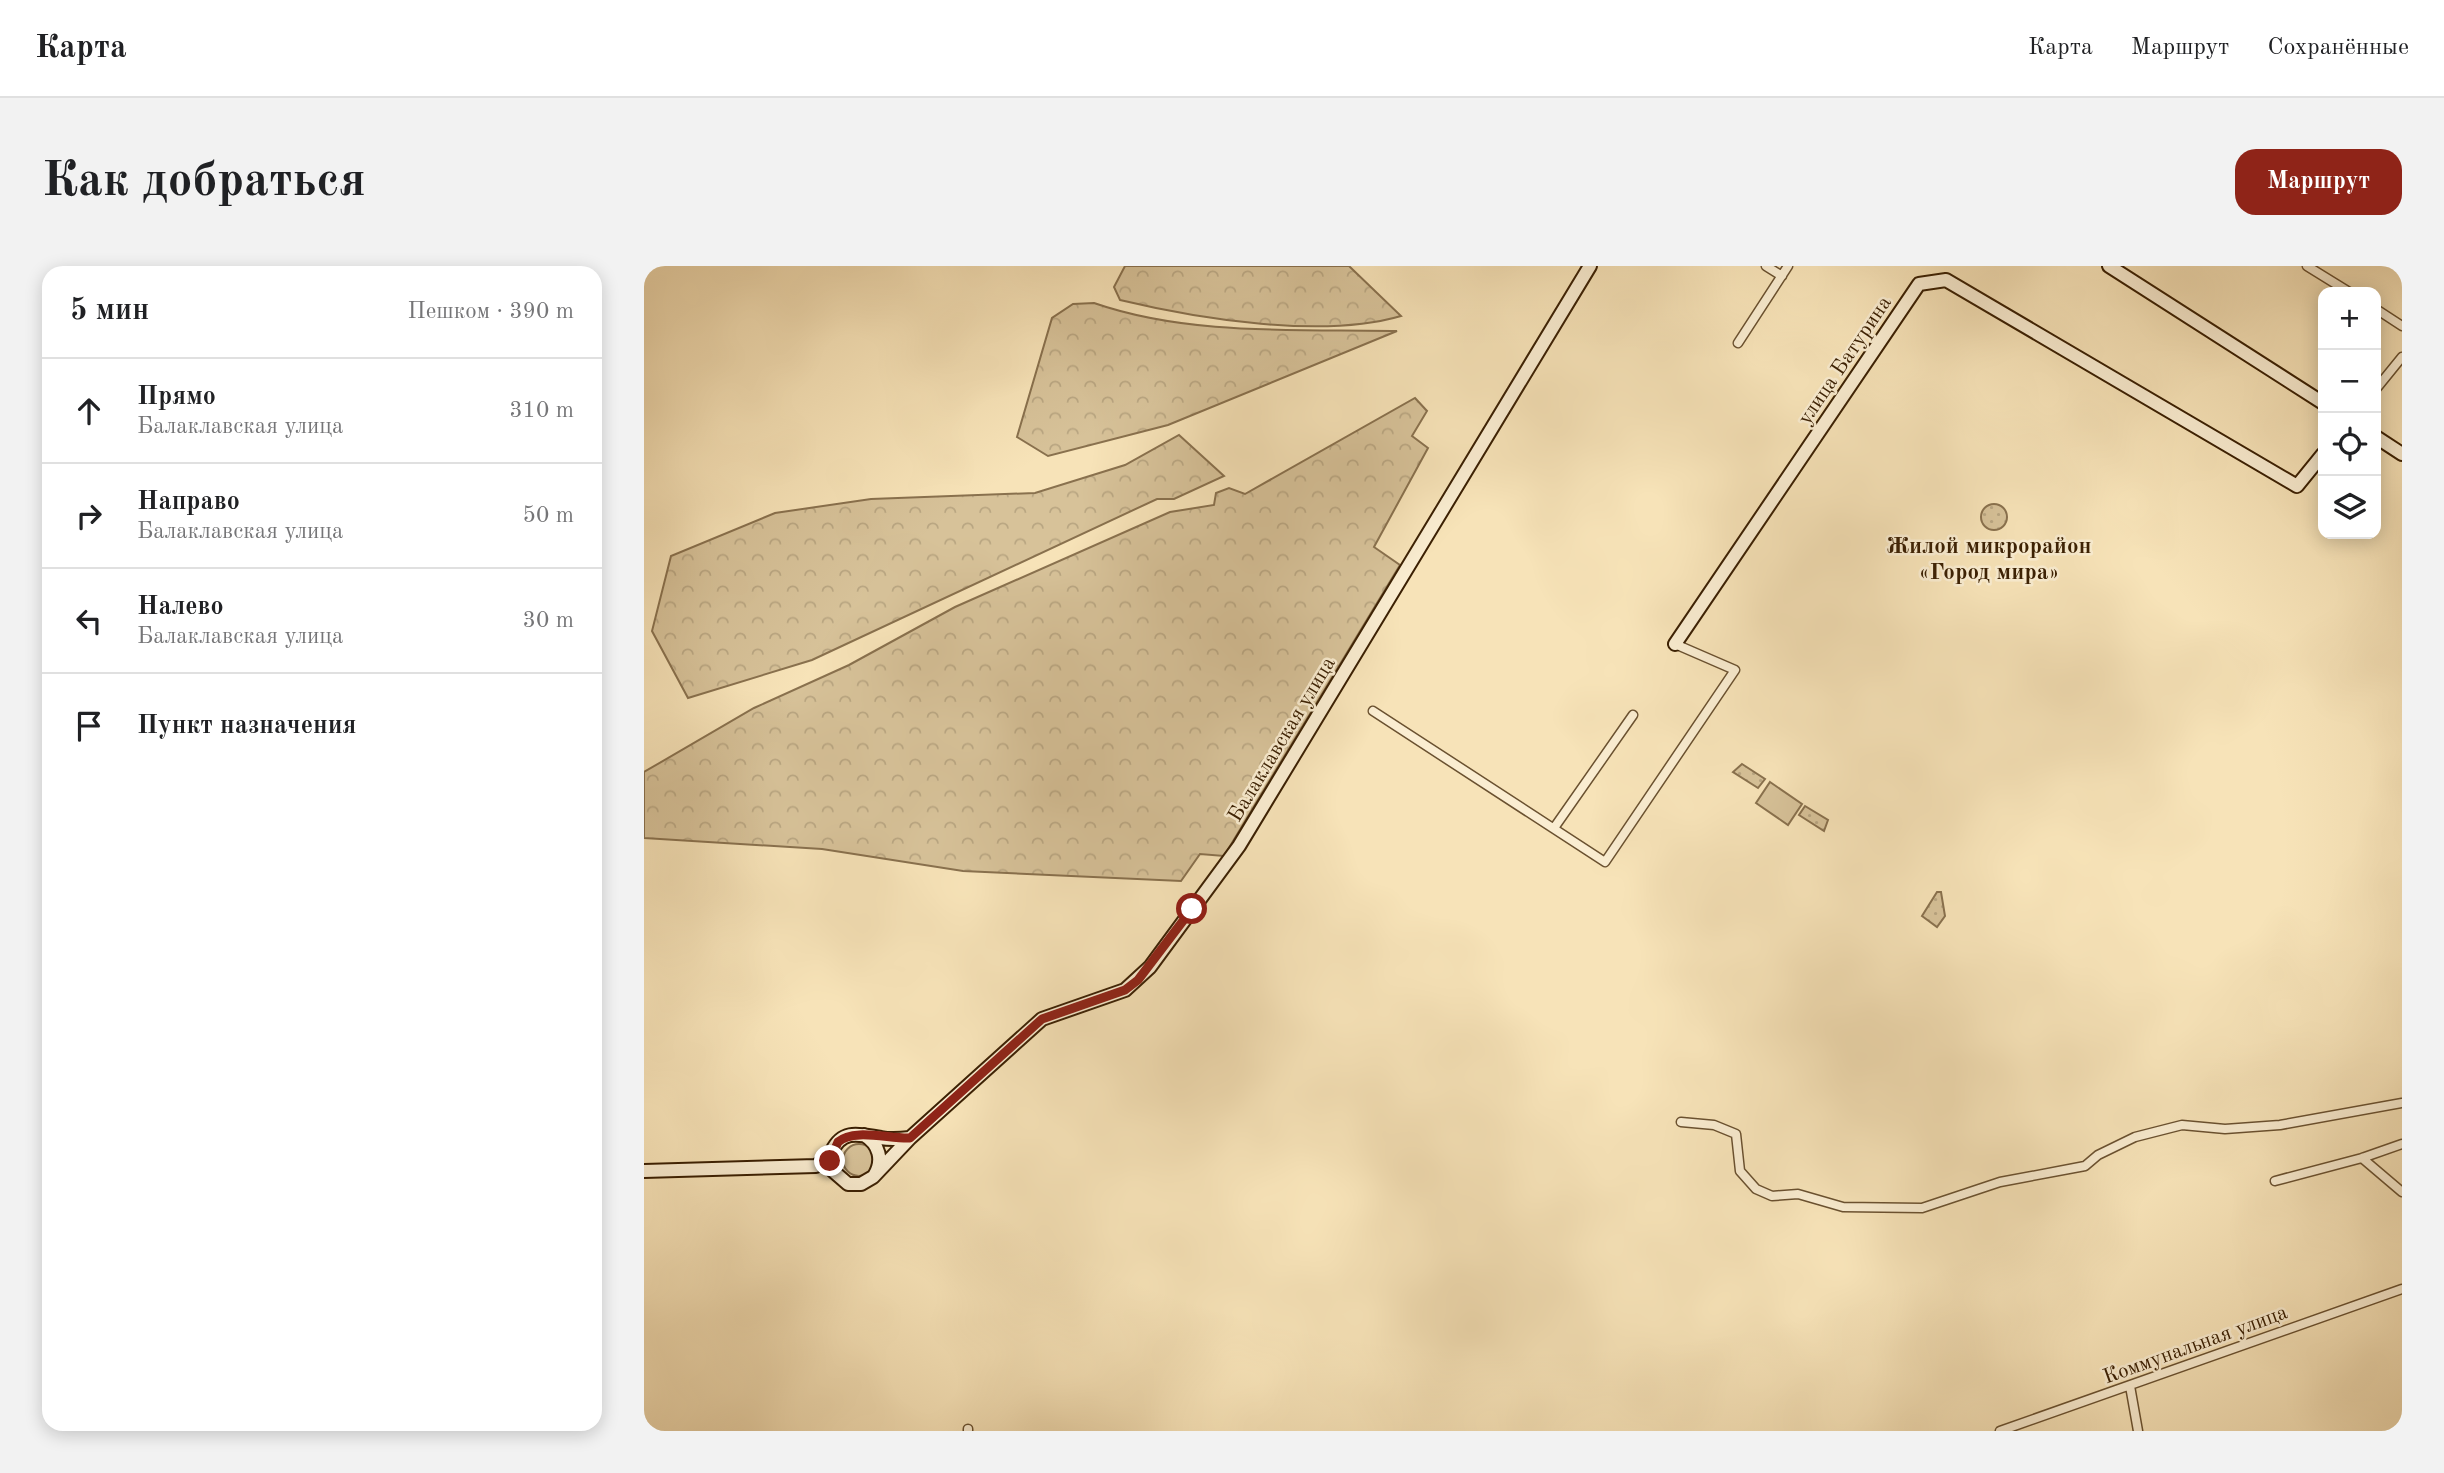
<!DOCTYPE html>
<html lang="ru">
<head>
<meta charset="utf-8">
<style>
	body { margin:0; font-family:"Old Standard TT",serif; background:#f2f2f2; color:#202124 }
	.controls { position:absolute; right:21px; top:21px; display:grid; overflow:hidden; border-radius:14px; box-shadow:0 4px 18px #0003 }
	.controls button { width:63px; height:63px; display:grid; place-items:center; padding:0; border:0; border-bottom:2px solid #e0e0e0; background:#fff; color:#202124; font:35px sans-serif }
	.stop { position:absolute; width:21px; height:21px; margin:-16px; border:5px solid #8f2418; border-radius:50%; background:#fff }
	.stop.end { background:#8f2418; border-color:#fff; box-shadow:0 2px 7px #0008 }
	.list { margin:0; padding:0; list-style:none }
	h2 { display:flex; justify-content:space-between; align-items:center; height:91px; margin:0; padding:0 28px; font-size:30px }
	h2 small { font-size:23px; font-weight:400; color:#757577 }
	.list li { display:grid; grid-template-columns:46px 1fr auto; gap:21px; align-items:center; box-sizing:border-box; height:105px; padding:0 28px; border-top:2px solid #e0e0e0 }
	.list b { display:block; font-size:26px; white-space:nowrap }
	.list p { margin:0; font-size:23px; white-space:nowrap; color:#757577 }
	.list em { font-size:23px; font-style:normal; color:#757577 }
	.icon { flex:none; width:38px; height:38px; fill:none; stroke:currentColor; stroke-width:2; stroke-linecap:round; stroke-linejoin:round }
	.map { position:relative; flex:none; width:1758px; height:1165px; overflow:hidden; border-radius:21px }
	header { display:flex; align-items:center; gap:42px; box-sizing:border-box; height:98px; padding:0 35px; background:#fff; border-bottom:2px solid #e0e0e0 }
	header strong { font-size:33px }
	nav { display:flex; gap:38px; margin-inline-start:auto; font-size:24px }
	.intro { display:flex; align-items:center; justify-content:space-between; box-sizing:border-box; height:168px; padding:0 42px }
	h1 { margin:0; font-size:49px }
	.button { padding:18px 32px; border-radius:21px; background:#8f2418; color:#fff; font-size:24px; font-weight:700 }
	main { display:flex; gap:42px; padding:0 42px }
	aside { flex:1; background:#fff; border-radius:21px; box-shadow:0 4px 18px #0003 }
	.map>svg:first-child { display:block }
	.green { fill:#d7c299; stroke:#89714e; stroke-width:2 }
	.forest { fill:url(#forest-crowns); stroke:#89714e; stroke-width:2 }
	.park { fill:url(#park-dots); stroke:#89714e; stroke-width:2 }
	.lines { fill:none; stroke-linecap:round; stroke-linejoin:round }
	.street-casing { stroke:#6a5130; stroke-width:11 }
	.secondary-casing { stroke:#3b2003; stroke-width:16 }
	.street { stroke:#faedd1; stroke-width:8 }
	.secondary { stroke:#faedd1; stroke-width:12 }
	.route { stroke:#8f2418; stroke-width:9 }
	.labels { text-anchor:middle; stroke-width:5; stroke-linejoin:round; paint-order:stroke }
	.street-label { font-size:21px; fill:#3b2003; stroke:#faedd1 }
	.neighbourhood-label { font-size:23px; font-weight:bold; fill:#3b2003; stroke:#faedd1 }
</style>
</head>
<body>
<header>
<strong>Карта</strong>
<nav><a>Карта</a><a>Маршрут</a><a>Сохранённые</a></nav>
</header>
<div class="intro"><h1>Как добраться</h1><a class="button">Маршрут</a></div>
<main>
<aside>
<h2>5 мин<small>Пешком · 390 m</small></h2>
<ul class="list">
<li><svg class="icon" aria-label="ahead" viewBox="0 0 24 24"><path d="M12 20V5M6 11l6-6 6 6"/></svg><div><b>Прямо</b><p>Балаклавская улица</p></div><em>310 m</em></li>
<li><svg class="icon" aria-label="right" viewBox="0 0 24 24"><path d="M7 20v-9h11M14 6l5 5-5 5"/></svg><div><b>Направо</b><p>Балаклавская улица</p></div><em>50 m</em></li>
<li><svg class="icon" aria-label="left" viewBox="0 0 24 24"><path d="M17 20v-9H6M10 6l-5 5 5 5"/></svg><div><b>Налево</b><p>Балаклавская улица</p></div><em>30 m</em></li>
<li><svg class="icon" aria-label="arrive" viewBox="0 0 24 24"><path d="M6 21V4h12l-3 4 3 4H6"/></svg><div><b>Пункт назначения</b></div></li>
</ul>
</aside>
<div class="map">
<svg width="1758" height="1165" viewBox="0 0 1758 1165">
	<defs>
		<pattern id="forest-crowns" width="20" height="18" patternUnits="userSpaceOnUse" patternTransform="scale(1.75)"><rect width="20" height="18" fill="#d7c299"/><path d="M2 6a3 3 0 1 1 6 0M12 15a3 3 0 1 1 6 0" fill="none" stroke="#b9a682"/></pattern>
		<pattern id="park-dots" width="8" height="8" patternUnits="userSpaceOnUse" patternTransform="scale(1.75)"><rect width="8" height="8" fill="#d7c299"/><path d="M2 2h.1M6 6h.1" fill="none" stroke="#b9a682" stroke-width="1.8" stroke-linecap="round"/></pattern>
	</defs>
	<rect width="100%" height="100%" fill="#f7e3b8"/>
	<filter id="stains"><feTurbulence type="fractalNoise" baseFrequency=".00286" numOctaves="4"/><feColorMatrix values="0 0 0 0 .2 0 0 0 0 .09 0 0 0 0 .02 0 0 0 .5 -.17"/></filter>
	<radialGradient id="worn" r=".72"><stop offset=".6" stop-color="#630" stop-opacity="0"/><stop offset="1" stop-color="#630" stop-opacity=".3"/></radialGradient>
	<!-- green -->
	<path class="green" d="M1126 516 1158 538 1144 559 1112 537Z
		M199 894a16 16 0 1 1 32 0a16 16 0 1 1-32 0Z"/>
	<!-- forest -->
	<path class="forest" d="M481 0H705L757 50C679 73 555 53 476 34L470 21Z
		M450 37C545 70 653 63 753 65L524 159 404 190 373 171 408 52 429 38Z
		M771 132 783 145 768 170 784 182 730 281 756 299 580 590 556 588 537 615 319 605 178 583 0 572V506L110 442 205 399 311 341 526 246 570 239 572 227 585 222 601 228Z
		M535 169 580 210 530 233H513L168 394 44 432 8 365 27 290 131 247 227 233 391 227 481 199Z"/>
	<!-- park -->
	<path class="park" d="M1337 251a13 13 0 1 1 26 0a13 13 0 1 1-26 0Z
		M1098 498 1121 513 1114 522 1089 506Z
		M1161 540 1184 554 1180 565 1155 549Z
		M1293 626H1297L1301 650 1293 661 1278 650Z"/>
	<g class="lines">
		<!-- street casing -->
		<g class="street-casing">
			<path id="street" d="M1122 0 1138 10
				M1663 0 1705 26
				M1732 43 1758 60
				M1094 77 1144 0
				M1732 123 1758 91
				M729 445 961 596 1091 404 1031 378
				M910 562 989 449
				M1037 856 1070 859 1092 868 1096 905 1112 923 1128 930 1154 928 1199 941 1278 942 1356 916 1441 900 1454 889 1491 871 1538 859 1581 863 1636 859 1758 837
				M1718 892 1758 926
				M1631 915 1718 892 1758 878
				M1486 1120 1494 1165
				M324 1165V1163
				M1356 1165 1758 1023"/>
		</g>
		<!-- secondary casing -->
		<g class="secondary-casing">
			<path id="secondary" d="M1465 0 1679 137
				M1732 171 1758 188
				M1031 378 1275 18 1302 14 1653 220 1679 188
				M220 869C235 878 240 894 230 910
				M266 872C257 873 247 874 237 872 217 869 199 862 188 885L189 905 204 918H217L229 911 266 872 398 753 481 724 506 701 595 580 946 0
				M0 905 172 900 187 889"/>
		</g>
		<!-- street -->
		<use href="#street" class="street"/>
		<!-- secondary -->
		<use href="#secondary" class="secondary"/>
	</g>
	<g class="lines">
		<!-- route -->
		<path class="route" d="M186 895 194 876C210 862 245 873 266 872L398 753 481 724 494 714 548 643"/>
	</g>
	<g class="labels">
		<!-- street labels -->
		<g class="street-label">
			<text transform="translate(1200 94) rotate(-56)" y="7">улица Батурина</text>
			<text transform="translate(637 473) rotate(-59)" y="7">Балаклавская улица</text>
			<text transform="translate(1551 1078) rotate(-20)" y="7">Коммунальная улица</text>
		</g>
		<!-- neighbourhood labels -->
		<g class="neighbourhood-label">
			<text x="1345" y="287">Жилой микрорайон<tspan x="1345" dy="26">«Город мира»</tspan></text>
		</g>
	</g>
	<rect width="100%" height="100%" filter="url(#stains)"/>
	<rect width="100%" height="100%" fill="url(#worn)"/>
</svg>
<div class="controls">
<button>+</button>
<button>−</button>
<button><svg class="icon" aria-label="locate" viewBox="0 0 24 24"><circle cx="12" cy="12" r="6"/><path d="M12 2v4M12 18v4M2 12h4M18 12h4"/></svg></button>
<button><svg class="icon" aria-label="layers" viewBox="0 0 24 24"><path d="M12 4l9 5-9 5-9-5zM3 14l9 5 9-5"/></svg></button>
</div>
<div class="stop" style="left:548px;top:643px"></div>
<div class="stop end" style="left:186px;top:895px"></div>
</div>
</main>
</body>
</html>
